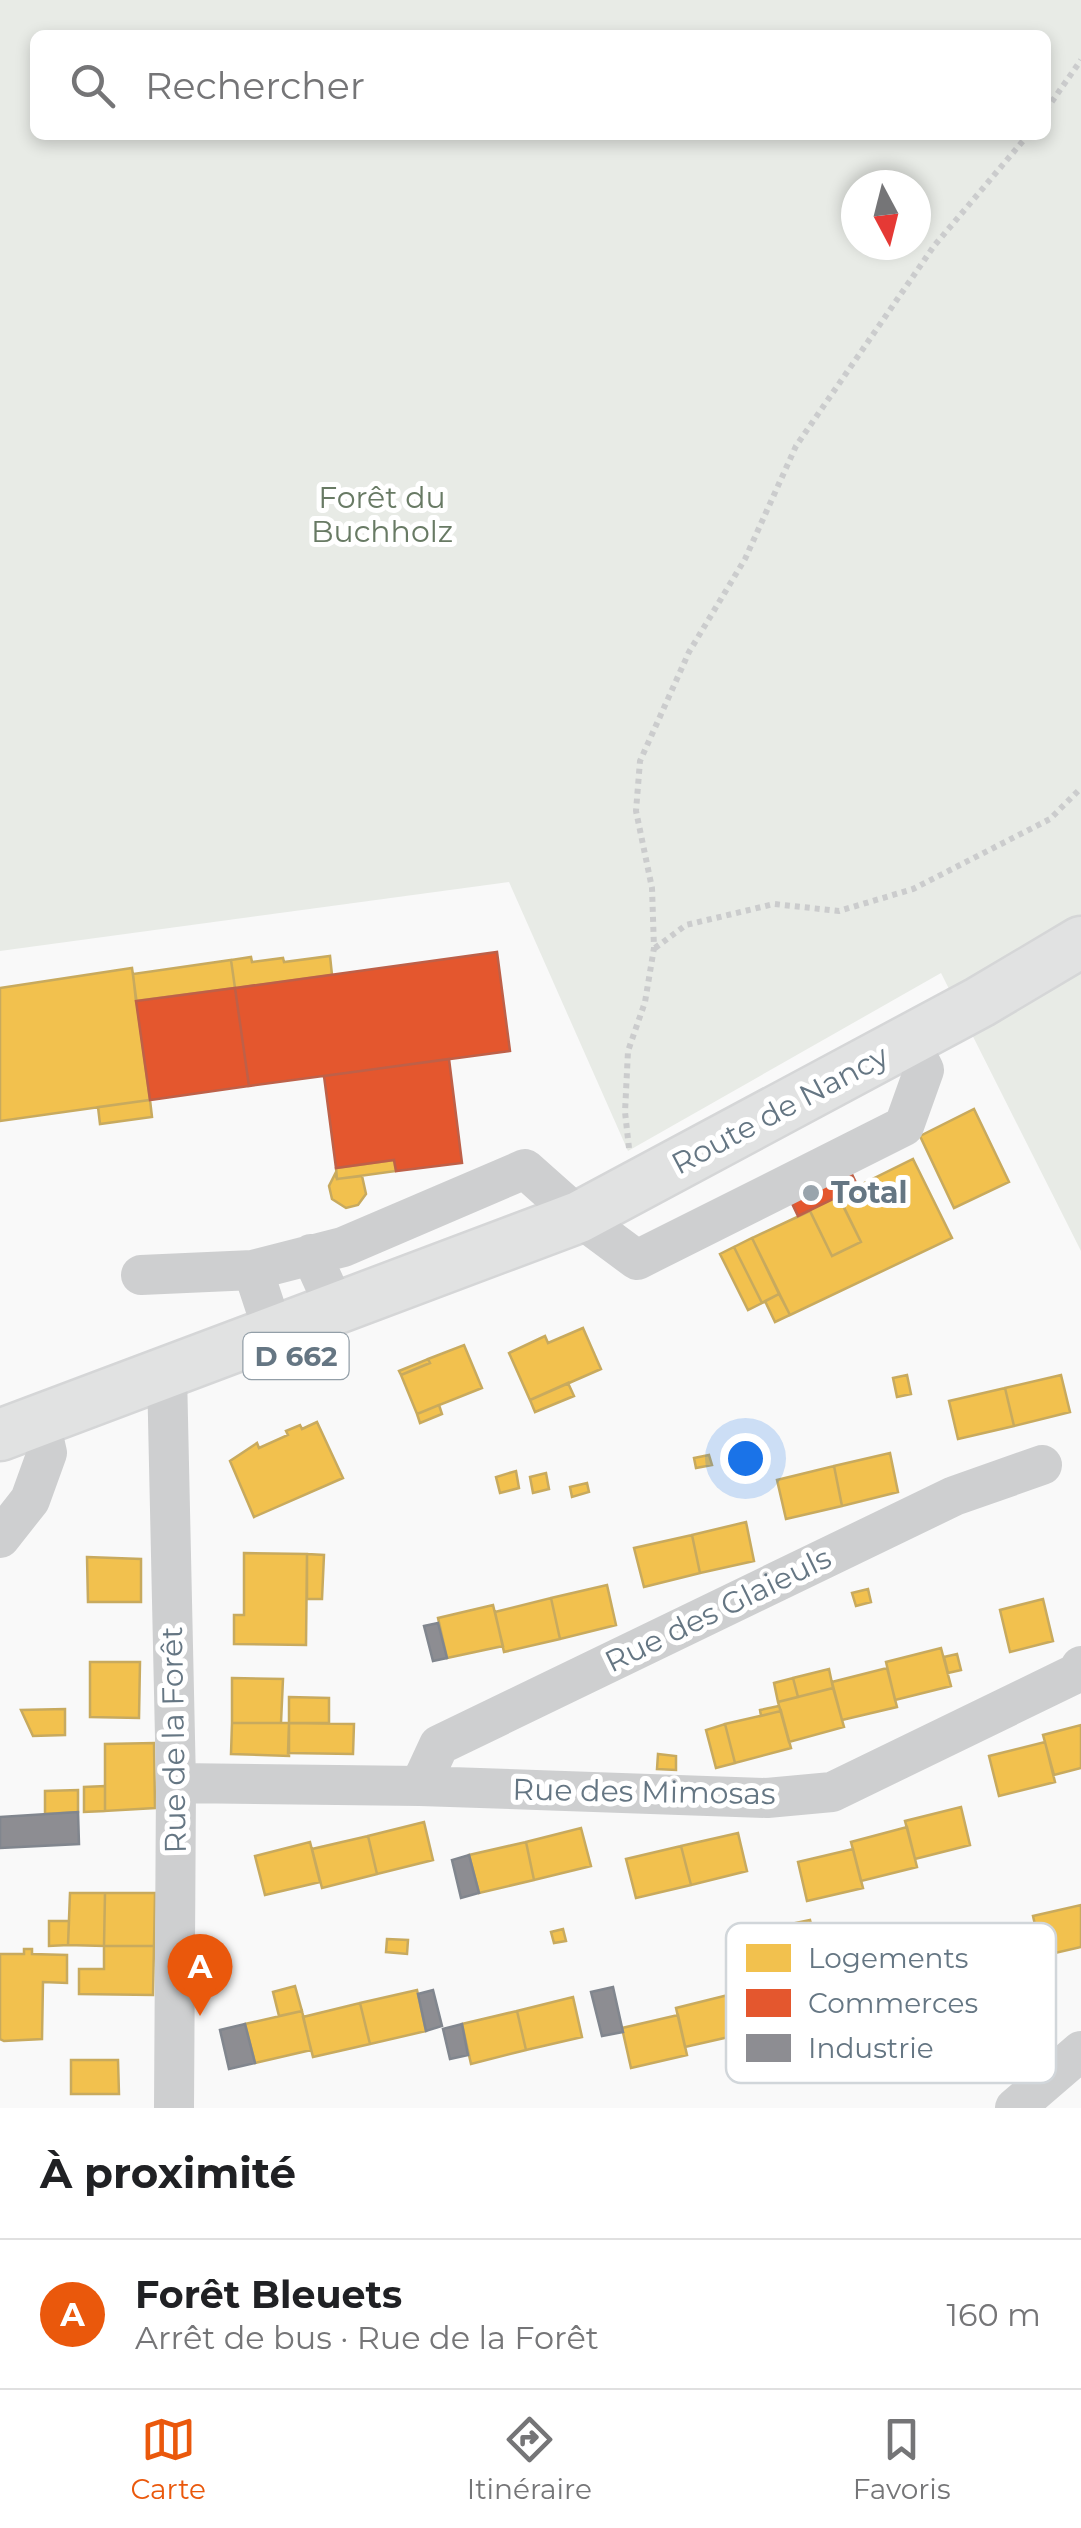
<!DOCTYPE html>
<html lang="fr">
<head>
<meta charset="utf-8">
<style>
	body { margin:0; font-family:Montserrat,sans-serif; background:#f2f2f2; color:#202124 }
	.compass { position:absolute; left:841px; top:170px; width:90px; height:90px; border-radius:50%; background:#fff; box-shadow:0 5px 15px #0003; rotate:173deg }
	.you { position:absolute; left:745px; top:1458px; width:35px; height:35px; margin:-25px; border:8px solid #fff; border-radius:50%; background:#1a73e8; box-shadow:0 0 0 15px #1a73e833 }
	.badge { display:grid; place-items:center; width:65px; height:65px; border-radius:50%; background:#ea580c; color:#fff; font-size:32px; font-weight:700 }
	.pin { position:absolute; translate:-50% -82px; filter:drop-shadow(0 2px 5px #0008) }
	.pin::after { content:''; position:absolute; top:52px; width:35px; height:30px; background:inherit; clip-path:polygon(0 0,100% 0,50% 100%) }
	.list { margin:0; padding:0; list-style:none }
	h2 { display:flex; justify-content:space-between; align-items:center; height:130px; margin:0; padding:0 40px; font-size:42px }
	h2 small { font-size:32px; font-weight:400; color:#757577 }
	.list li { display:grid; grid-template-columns:65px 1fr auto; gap:30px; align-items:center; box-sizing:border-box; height:150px; padding:0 40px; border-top:2px solid #e0e0e0 }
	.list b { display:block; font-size:38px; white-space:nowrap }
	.list p { margin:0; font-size:32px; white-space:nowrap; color:#757577 }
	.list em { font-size:32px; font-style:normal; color:#757577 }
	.icon { flex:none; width:55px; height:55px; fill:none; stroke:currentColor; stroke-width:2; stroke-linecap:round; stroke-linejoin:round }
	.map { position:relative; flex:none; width:1081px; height:2108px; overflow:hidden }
	.search { position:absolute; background:#fff; box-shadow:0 5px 15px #0003; left:30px; right:30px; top:30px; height:110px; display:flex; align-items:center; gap:25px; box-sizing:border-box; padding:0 35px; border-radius:15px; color:#757577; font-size:38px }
	.sheet { height:280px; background:#fff }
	nav { display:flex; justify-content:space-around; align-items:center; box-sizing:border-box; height:140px; border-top:2px solid #e0e0e0; background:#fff; font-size:28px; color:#757577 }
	nav a { display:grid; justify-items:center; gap:5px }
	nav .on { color:#ea580c }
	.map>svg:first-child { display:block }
	.green { fill:#e8ebe6; fill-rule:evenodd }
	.homes { fill:#f2c14e; stroke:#c8aa5e; stroke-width:2.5 }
	.shops { fill:#e4572e; stroke:#be6048; stroke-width:2.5 }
	.industry { fill:#8d8d92; stroke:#81868e; stroke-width:2.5 }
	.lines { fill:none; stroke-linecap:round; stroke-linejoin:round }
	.major-casing { stroke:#d5d6d7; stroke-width:55 }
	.path { stroke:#cbcccd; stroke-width:6; stroke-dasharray:5 5; stroke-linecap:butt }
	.minor { stroke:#cecfd0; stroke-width:40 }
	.major { stroke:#e1e2e2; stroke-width:50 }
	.poi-dot { fill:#99a4ac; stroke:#fff; stroke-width:4 }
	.labels { text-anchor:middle; stroke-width:10; stroke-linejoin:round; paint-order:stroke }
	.shield { fill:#fff; stroke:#939fa8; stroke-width:2.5 }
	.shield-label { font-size:28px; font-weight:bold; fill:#657683 }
	.park-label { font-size:30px; fill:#687a64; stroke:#fff }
	.street-label { font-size:30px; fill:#657683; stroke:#fff }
	.poi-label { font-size:30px; font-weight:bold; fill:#657683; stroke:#fff; text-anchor:start }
	.key { fill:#fff; stroke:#d1d6da; stroke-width:2.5 }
	.key-label { font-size:28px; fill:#657683 }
</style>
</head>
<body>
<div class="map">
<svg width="1081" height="2108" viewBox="0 0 1081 2108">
	<rect width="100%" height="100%" fill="#f9f9f9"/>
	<!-- green -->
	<path class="green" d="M0 0H1081V1251L941 973 628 1151 509 882 0 951ZM35 35H1046V135H35ZM856 185H916V245H856Z"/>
	<!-- homes -->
	<path class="homes" d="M330 956 332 975 235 988 231 960 251 957 252 962 283 958 284 962Z
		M231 960 235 988 136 1001 133 974Z
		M132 968 150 1100 0 1121V988Z
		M150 1100 152 1117 100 1124 98 1107Z
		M974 1109 1009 1182 954 1208 920 1136Z
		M913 1159 952 1238 790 1315 752 1238 810 1211 832 1256 861 1242 838 1196Z
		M394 1160 396 1171 337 1179 336 1168Z
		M335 1174 337 1179 362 1176 366 1194 358 1205 346 1208 332 1199 329 1186Z
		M838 1195 861 1242 832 1256 809 1209Z
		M752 1238 779 1294 762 1303 734 1247Z
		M734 1247 762 1303 748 1310 720 1254Z
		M779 1294 790 1315 775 1322 765 1301Z
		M583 1328 601 1369 530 1400 509 1353 545 1336 548 1343Z
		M464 1345 482 1388 417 1414 401 1375 430 1363 428 1359Z
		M428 1359 430 1363 401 1375 399 1371Z
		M907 1375 911 1394 897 1397 893 1378Z
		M1061 1375 1070 1412 1014 1426 1005 1388Z
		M568 1383 574 1396 535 1412 530 1400Z
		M1005 1388 1014 1426 958 1439 949 1401Z
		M439 1405 442 1414 420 1423 417 1414Z
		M317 1422 343 1478 254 1517 230 1461 257 1443 259 1448 288 1435 286 1431 300 1425 302 1429Z
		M890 1453 898 1492 842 1506 834 1466Z
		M709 1455 712 1465 696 1468 694 1458Z
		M834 1466 842 1506 786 1519 777 1480Z
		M516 1471 519 1488 500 1493 496 1477Z
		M546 1473 549 1489 533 1493 530 1477Z
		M587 1483 589 1492 572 1497 570 1487Z
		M746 1522 754 1561 700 1573 692 1535Z
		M692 1535 700 1573 644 1587 634 1548Z
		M244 1553 307 1554 306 1645 234 1644V1615H244Z
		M307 1554 324 1555 322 1599H307Z
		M87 1557 141 1559V1602H88Z
		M607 1585 616 1625 560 1639 551 1598Z
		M868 1589 871 1602 856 1606 852 1593Z
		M551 1598 560 1639 504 1652 495 1612Z
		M1043 1599 1053 1641 1010 1652 1000 1610Z
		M493 1605 503 1646 447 1658 438 1618Z
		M941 1648 951 1686 895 1700 886 1662Z
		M957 1654 961 1670 948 1673 944 1657Z
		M90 1662H140L139 1718 90 1717Z
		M887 1668 897 1707 842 1720 832 1682Z
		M829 1669 833 1688 798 1697 793 1678Z
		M232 1678 283 1679 281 1723H232Z
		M793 1678 798 1697 778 1702 774 1683Z
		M833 1688 844 1727 789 1742 778 1702Z
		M289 1697 329 1698V1723H289Z
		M779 1706 781 1711 761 1716 760 1710Z
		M65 1709V1735L33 1736 21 1710Z
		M781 1711 791 1748 735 1763 725 1724Z
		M232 1723H289V1756L231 1754Z
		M289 1723 354 1724 353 1754 288 1753Z
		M725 1724 735 1763 716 1768 706 1730Z
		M1081 1725V1768L1054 1775 1043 1735Z
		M1045 1742 1055 1782 999 1796 989 1756Z
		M154 1743 155 1808 105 1811V1744Z
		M658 1754 676 1756V1770L657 1769Z
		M105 1786V1811L84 1812V1787Z
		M78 1790V1812L45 1814V1791Z
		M961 1807 970 1845 915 1859 905 1821Z
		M424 1822 433 1860 377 1874 368 1836Z
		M907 1827 917 1867 861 1881 851 1842Z
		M581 1828 591 1866 534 1880 526 1842Z
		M738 1833 747 1871 691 1885 681 1846Z
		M368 1836 377 1874 322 1888 312 1849Z
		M310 1842 320 1882 265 1895 255 1856Z
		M526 1842 534 1880 479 1893 469 1855Z
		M681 1846 691 1885 636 1898 626 1859Z
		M853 1849 863 1888 807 1901 798 1862Z
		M70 1893H105L104 1946 68 1945Z
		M105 1893H155L154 1946H104Z
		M1081 1905V1947L1042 1956 1033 1916Z
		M810 1920 818 1950 800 1958 791 1924Z
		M49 1921H69L68 1945 49 1946Z
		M563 1929 566 1941 554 1943 551 1932Z
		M387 1939 408 1940 407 1954 386 1952Z
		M104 1946H154L153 1995 79 1994V1969H104Z
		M24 1949H32V1954L67 1955V1983L43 1982 42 2039 4 2041 0 2039V1954H24Z
		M295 1986 302 2011 279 2016 273 1992Z
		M417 1990 426 2031 370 2044 360 2003Z
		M732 1994 742 2034 685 2047 676 2008Z
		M573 1997 582 2037 526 2050 517 2011Z
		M360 2003 370 2044 313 2057 303 2017Z
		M302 2011 311 2050 255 2063 245 2024Z
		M517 2011 526 2050 471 2064 462 2024Z
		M678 2015 687 2055 631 2068 622 2028Z
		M71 2060H118L119 2094H71Z"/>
	<!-- shops -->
	<path class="shops" d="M497 952 510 1051 249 1086 235 988Z
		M235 988 249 1086 150 1100 136 1001Z
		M449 1059 462 1163 396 1171 394 1160 336 1168 324 1076Z
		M839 1147 858 1187 798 1216 779 1176Z"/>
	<!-- industry -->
	<path class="industry" d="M438 1623 447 1658 433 1661 424 1626Z
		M78 1812 79 1844 0 1848V1817Z
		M469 1855 479 1893 461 1898 452 1860Z
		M613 1987 623 2032 602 2036 591 1992Z
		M433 1990 442 2026 426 2031 418 1994Z
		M245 2024 255 2063 229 2069 220 2030Z
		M462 2024 468 2055 450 2059 443 2029Z"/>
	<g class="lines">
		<!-- major casing -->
		<g class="major-casing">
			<path id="major" d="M0 1435 579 1217 980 1002 1081 942"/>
		</g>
		<!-- path -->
		<path class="path" d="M1046 110 1081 60
			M655 948 686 925 774 904 839 911 913 889 1050 819 1081 788
			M629 1148 625 1112 628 1051 645 1002 654 948 652 888 636 811 640 761 689 652 745 559 796 446 934 246 1028 135"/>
		<!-- minor -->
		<path class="minor" d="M253 1270 273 1331 310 1351 336 1309 311 1254
			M141 1275 253 1270 343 1247 525 1169 579 1217 637 1260 904 1126 924 1070 909 1040
			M167 1373 176 1783 174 2108
			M0 1538 30 1500 47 1453 40 1422
			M176 1783 420 1786 767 1798 832 1792 1077 1673 1081 1666
			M420 1786 439 1745 954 1496 1042 1465
			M1015 2108 1081 2051"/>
		<!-- major -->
		<use href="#major" class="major"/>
	</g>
	<!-- markers -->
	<circle class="poi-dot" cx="811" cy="1193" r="10"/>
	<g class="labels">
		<!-- shield labels -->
		<rect class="shield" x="243.5" y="1333" width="105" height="46" rx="8"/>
		<g class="shield-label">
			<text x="296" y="1366">D 662</text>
		</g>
		<!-- park labels -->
		<g class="park-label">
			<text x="382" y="508">Forêt du<tspan x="382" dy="34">Buchholz</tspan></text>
		</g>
		<!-- street labels -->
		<g class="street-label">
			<text transform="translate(780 1110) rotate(-28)" y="10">Route de Nancy</text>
			<text transform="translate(718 1610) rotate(-26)" y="10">Rue des Glaieuls</text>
			<text transform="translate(174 1740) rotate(-91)" y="10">Rue de la Forêt</text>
			<text transform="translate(644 1792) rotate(1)" y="10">Rue des Mimosas</text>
		</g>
		<!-- poi labels -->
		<g class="poi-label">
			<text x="831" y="1203">Total</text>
		</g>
	</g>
	<!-- legend -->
	<rect x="726" y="1923" width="330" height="160" rx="15" class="key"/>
	<rect x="746" y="1944" width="45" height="28" fill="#f2c14e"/>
	<rect x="746" y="1989" width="45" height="28" fill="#e4572e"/>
	<rect x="746" y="2034" width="45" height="28" fill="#8d8d92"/>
	<g class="key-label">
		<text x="808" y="1968">Logements</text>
		<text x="808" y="2013">Commerces</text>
		<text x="808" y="2058">Industrie</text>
	</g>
</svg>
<svg class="compass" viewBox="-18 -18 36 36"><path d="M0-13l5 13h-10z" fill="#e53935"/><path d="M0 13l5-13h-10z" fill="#757577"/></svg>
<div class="you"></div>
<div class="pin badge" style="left:200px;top:2016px">A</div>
<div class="search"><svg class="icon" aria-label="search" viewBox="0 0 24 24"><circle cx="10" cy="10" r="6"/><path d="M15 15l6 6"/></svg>Rechercher</div>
</div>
<section class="sheet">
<h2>À proximité<small></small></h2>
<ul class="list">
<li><span class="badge">A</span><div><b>Forêt Bleuets</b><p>Arrêt de bus · Rue de la Forêt</p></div><em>160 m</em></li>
</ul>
</section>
<nav>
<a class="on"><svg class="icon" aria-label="map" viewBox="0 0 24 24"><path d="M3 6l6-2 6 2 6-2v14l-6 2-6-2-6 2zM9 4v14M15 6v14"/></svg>Carte</a>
<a><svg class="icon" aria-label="directions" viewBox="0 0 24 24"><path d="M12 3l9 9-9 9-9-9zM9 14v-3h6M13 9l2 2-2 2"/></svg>Itinéraire</a>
<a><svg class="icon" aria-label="saved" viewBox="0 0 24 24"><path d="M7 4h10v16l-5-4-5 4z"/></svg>Favoris</a>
</nav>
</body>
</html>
